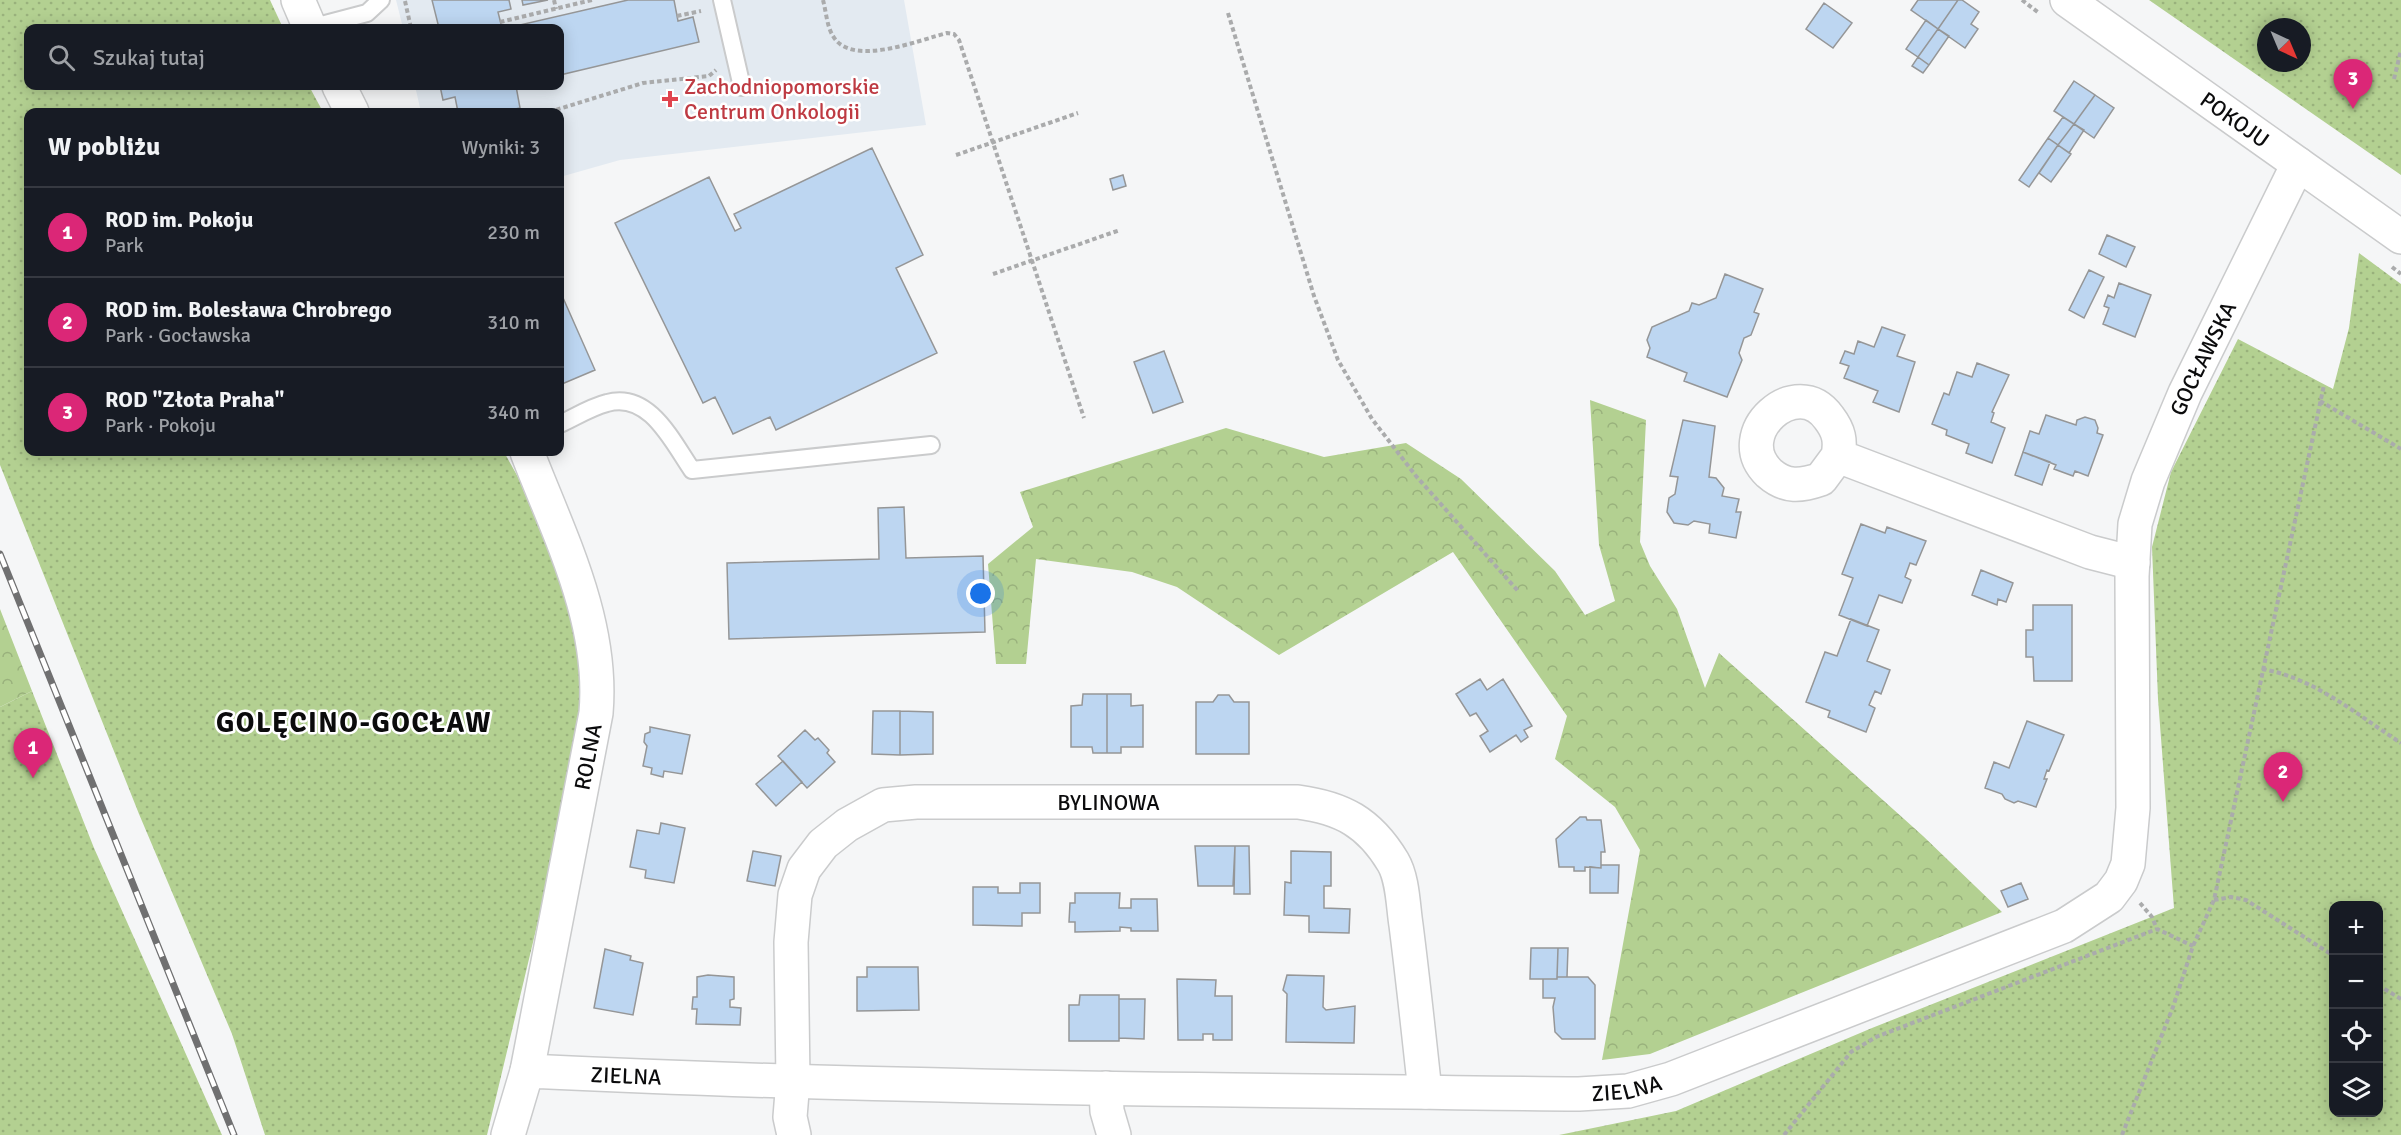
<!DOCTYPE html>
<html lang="pl">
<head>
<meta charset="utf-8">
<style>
	body { margin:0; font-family:Signika,sans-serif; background:#20242c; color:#f1f3f6 }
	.controls { position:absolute; right:18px; bottom:18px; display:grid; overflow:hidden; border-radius:12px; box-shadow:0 3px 15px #0003 }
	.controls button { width:54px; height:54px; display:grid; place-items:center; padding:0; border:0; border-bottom:2px solid #363941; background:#171b24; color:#f1f3f6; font:30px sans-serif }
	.compass { position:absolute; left:2257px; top:18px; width:54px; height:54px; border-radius:50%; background:#171b24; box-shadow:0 3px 15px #0003; rotate:136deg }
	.you { position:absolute; left:981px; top:594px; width:21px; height:21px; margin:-15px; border:4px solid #fff; border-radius:50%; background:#1a73e8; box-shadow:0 0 0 9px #1a73e833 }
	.badge { display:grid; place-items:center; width:39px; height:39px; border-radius:50%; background:#db2777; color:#fff; font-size:20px; font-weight:700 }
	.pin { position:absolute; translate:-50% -50px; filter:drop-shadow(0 2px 3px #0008) }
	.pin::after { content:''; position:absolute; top:32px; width:21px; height:18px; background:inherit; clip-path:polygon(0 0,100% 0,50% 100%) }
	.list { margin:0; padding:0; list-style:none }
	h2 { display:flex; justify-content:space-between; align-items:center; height:78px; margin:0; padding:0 24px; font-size:26px }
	h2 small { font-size:20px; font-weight:400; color:#9ea1a6 }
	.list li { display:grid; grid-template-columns:39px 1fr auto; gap:18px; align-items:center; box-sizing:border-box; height:90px; padding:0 24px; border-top:2px solid #363941 }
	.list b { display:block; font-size:22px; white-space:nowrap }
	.list p { margin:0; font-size:20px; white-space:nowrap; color:#9ea1a6 }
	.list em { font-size:20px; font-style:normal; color:#9ea1a6 }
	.icon { flex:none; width:33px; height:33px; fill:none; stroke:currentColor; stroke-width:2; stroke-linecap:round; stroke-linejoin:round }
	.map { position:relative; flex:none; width:2401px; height:1135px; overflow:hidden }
	.search { position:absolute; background:#171b24; box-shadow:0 3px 15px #0003; left:24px; top:24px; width:540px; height:66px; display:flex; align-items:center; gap:15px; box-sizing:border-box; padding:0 21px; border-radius:12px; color:#9ea1a6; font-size:22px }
	.panel { position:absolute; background:#171b24; box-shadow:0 3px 15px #0003; left:24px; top:108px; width:540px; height:348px; border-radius:12px }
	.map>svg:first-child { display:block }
	.built { fill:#e3eaf1 }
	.grass { fill:url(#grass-dots); fill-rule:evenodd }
	.forest { fill:url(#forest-crowns) }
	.building { fill:#bdd6f1; stroke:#959697; stroke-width:1.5 }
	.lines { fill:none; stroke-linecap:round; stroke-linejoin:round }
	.service-casing { stroke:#cacbcc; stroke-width:20 }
	.minor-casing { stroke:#cacbcc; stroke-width:36 }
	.tertiary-casing { stroke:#cacbcc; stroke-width:36 }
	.path { stroke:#aaabac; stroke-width:4; stroke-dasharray:4.5 3; stroke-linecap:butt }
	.service { stroke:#fff; stroke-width:16 }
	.minor { stroke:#fff; stroke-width:33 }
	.tertiary { stroke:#fff; stroke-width:33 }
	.rail-casing { stroke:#707071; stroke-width:7 }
	.rail { stroke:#fff; stroke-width:4.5; stroke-dasharray:14; stroke-linecap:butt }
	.health-dot { fill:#e0444e; stroke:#fff; stroke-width:2 }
	.labels { text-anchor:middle; stroke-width:5; stroke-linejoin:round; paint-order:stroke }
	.health-label { font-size:22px; fill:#be3a42; stroke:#fff; text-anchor:start }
	.street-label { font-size:22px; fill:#0b0b0c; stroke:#fff }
	.district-label { font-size:28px; font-weight:bold; letter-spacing:1.5px; fill:#0b0b0c; stroke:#fff }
</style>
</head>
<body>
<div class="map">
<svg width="2401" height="1135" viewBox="0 0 2401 1135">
	<defs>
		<pattern id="grass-dots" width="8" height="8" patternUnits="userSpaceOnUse" patternTransform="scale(1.5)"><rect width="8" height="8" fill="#b3d091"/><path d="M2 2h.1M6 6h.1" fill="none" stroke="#99b17c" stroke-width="1.8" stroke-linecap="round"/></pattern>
		<pattern id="forest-crowns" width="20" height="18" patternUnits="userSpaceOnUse" patternTransform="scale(1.5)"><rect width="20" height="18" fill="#b3d091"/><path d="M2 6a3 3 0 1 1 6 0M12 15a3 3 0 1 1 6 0" fill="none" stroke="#99b17c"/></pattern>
	</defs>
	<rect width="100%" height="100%" fill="#f5f6f7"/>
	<!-- built -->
	<path class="built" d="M396 0H904L926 125 620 160 560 177V112H421L415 86H560V28H403Z"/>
	<!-- grass -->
	<path class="grass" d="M0 0H270L283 28H28V86H309L323 112H28V452H504L518 477 554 565 578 639 581 697 566 804 487 1135H265L232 1034 139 814 0 465Z
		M2149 0H2401V175ZM2266 27H2302V63H2266Z
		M2359 253 2401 284V1135H1559L1676 1111 1872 1028 2174 908 2158 699 2152 547 2171 472 2238 339 2333 389 2349 328ZM2334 906H2378V1112H2334Z
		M32 691 94 848 222 1135H0V707Z"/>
	<!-- forest -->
	<path class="forest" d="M1590 400 1646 420 1640 542 1650 566 1677 609 1705 688 1719 653 1923 836 2002 912 1650 1054 1602 1060 1640 850 1615 807 1555 759 1567 716 1453 552 1279 655 1177 587 1132 572 1036 559 1026 664H996L988 564 1033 527 1020 492 1226 428 1324 457 1406 443 1461 479 1555 571 1585 615 1615 601 1599 545Z
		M0 609 32 691 0 707Z"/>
	<!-- building -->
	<path class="building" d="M432 0H509L511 9 498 12 502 28H439Z
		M522 0H548L523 5Z
		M628 0H674L678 21 693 17 699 42 560 75V28H507Z
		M1918 0H1958L1938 29 1911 10Z
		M1958 0H1962L1979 12 1971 24 1978 29 1965 48 1938 29Z
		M1824 3 1852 23 1833 48 1806 29Z
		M1926 20 1938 29 1918 57 1906 49Z
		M1938 29 1949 36 1929 65 1918 57Z
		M1918 57 1929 65 1923 73 1912 66Z
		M2074 81 2095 95 2074 124 2054 111Z
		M440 86H516L520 108 501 112H458L455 97 443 100Z
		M2095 95 2114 108 2094 138 2074 124Z
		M2063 117 2074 124 2058 145 2048 138Z
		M2074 124 2084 130 2069 153 2058 145Z
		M2048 138 2058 145 2029 187 2019 180Z
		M2058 145 2071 154 2051 182 2039 173Z
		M872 148 923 255 896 268 937 353 776 430 770 417 733 434 715 397 703 403 615 223 709 177 735 231 741 228 734 214Z
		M1123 175 1126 186 1113 190 1110 179Z
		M2107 235 2135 247 2126 267 2099 254Z
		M2089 270 2104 277 2084 318 2069 310Z
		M1725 274 1763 289 1754 312 1759 314 1751 335 1744 338 1739 353 1742 360 1727 397 1684 381 1687 373 1647 357 1650 348 1647 340 1652 327 1689 311 1692 303 1699 305 1716 298Z
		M2119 283 2151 295 2135 337 2103 324 2109 308 2104 306 2108 295 2114 298Z
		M560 291 595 370 562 384 560 378Z
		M1882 327 1905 335 1897 356 1915 362 1899 412 1873 402 1878 391 1844 378 1849 366 1840 363 1845 351 1854 354 1858 341 1874 347Z
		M1164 351 1183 402 1153 413 1134 362Z
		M1977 363 2009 375 1992 412 1994 413 1991 422 2005 428 1992 463 1966 453 1969 444 1946 435 1947 430 1932 424 1944 393 1949 395 1957 372 1972 377Z
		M2046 415 2076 425 2077 420 2085 417 2095 420 2098 428 2097 433 2103 435 2088 476 2075 471 2073 476 2054 469 2056 465 2023 452 2030 431 2039 434Z
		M1683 420 1715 426 1709 477 1716 478 1724 488 1722 496 1739 499 1736 512H1741L1736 538 1709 533 1710 524 1694 521 1688 525 1674 523 1667 512 1669 498 1675 494 1678 477 1670 476Z
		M2023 452 2050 462 2042 485 2015 475Z
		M904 507 906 558 983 556 985 632 729 639 727 563 879 559 878 508Z
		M1861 524 1885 533 1887 527 1926 541 1916 565 1910 563 1905 577 1911 580 1902 603 1879 595 1867 626 1839 615 1853 578 1842 574Z
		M1981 570 2013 583 2006 602 1998 599 1997 605 1972 595Z
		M2033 605H2072V681H2034L2033 657H2026V630H2033Z
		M1851 619 1879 630 1867 661 1890 670 1881 694 1875 691 1869 705 1875 708 1866 732 1828 717 1830 711 1806 702 1825 652 1837 656Z
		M1480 679 1487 690 1503 679 1532 726 1524 730 1528 737 1521 742 1516 735 1490 752 1480 736 1488 731 1476 713 1470 716 1456 694Z
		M1083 694H1107V753H1093L1092 747H1071V706L1082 705Z
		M1107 694H1131V706L1143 705V747H1121V753H1107Z
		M1218 695H1229L1234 702H1249V754H1196V702H1213Z
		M873 711H900V755L872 754Z
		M900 711 933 712V754L900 755Z
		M2027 721 2064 735 2049 771 2047 770 2044 779H2047L2036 807 2018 801 2014 803 2005 799 2002 794 1985 788 1994 762 2009 768Z
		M650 727 690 735 682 774 664 771 663 777 651 774 652 768 643 766 647 746 644 742 645 734 650 732Z
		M805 730 815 740 818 738 829 750 827 753 835 762 807 788 778 756Z
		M783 761 802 782 776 806 756 784Z
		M1580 817H1586L1587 820H1601L1605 852H1601V868L1585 867V871H1574V867H1559L1556 839Z
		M661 823 685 828 674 883 645 878 646 870 630 867 637 830 659 834Z
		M1195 846H1235L1233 886H1198Z
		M1235 846H1249L1250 894H1234Z
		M753 851 781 856 775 886 747 881Z
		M1291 851 1331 852V886H1324V908L1350 909 1349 933 1309 932V916L1284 915 1285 882 1291 883Z
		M1601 865H1619L1618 893H1590V867L1601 868Z
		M1020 883H1040V913H1022V926L973 925V887H998V893H1020Z
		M2021 883 2028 899 2008 907 2001 891Z
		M1075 893H1120L1119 908H1131V899H1157L1158 931H1131V928L1120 927V931L1075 932V922H1069L1070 903H1075Z
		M1531 948H1558L1557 979H1530Z
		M1558 948H1568L1567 977H1557Z
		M605 949 631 956 630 960 643 963 633 1015 594 1008Z
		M867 967H918L919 1010 857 1011V977H867Z
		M708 975 734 977V999L730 1000V1007L741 1008 740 1025 696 1024 697 1009H692L693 997H697V977Z
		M1287 975 1324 976 1323 1007 1326 1010 1355 1006 1354 1043 1286 1042 1287 994 1283 990Z
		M1557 977H1588L1595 985V1039H1562L1555 1032 1553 1007 1555 998H1543V979H1557Z
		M1177 979 1216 980 1215 996H1232V1040H1213V1034H1203V1040H1178Z
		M1080 995H1119V1041H1069V1005H1079Z
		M1119 999H1145L1144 1039 1119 1038Z"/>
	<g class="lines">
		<!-- service casing -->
		<g class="service-casing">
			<path id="service" d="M722 0 742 87
				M310 28 367 13 381 0
				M560 424C575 417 591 407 607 403 649 391 672 441 692 470L931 445"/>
		</g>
		<!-- minor casing -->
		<g class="minor-casing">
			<g id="minor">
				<path d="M298 0 310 28"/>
				<path d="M339 86 352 112"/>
				<path d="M1838 456 1821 479C1801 486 1786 488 1769 473 1728 434 1797 372 1829 418 1839 431 1841 441 1838 456L2090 552 2133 563"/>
				<path id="s1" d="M527 1071 596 713C604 621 559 535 527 452"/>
				<path d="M1106 1088 1107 1111 1114 1135"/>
				<path id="s2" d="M508 1135 527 1071C877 1088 1228 1090 1579 1094L1628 1091 1671 1079 2064 926 2109 897 2121 881 2128 864 2133 808 2132 576 2135 524 2148 481 2185 393 2298 164"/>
				<path id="s3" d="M794 1135 790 1117 793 1080 791 942 795 895 804 869 823 844 847 825 883 805 916 802H1298C1342 808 1369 822 1393 862 1403 879 1403 906 1406 925 1413 980 1419 1036 1425 1092"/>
			</g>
		</g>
		<!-- tertiary casing -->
		<g class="tertiary-casing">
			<g id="tertiary">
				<path id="s4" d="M2067 0 2401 237"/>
			</g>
		</g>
		<!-- path -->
		<path class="path" d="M554 0 556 9
			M823 0C826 11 827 27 833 36 851 68 919 40 947 33L954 34 959 40 1084 418
			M2022 0 2039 13
			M405 1 411 28
			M1228 13 1314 296 1338 360 1372 419 1416 476 1518 591
			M677 16 701 11
			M500 22 592 0
			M2394 79 2401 50
			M509 111V112
			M549 112 643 83 709 76 716 70
			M956 155 1078 113
			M2392 267 2401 274
			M993 274 1120 230
			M2320 401 2401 449
			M2262 669C2315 678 2357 715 2401 743
			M2214 900 2231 897 2246 900 2334 956
			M2140 903 2152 917 2157 929 2193 946
			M2378 985 2401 999
			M1784 1135 1851 1052 1876 1037 2157 929
			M2122 1135 2173 1007 2193 946 2214 900 2324 385"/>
		<!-- service -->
		<use href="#service" class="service"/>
		<!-- minor -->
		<use href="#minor" class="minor"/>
		<!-- tertiary -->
		<use href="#tertiary" class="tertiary"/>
		<!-- rail casing -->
		<g class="rail-casing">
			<path id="rail" d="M0 554 234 1135"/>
		</g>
		<!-- rail -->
		<use href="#rail" class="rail"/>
	</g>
	<!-- markers -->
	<path class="health-dot" d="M667 90h6v6h6v6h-6v6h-6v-6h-6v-6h6z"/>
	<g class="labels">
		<!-- health labels -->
		<g class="health-label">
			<text x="684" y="94">Zachodniopomorskie<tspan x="684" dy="25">Centrum Onkologii</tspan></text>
		</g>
		<!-- street labels -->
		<g class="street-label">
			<text dy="8" stroke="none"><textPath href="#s4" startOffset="206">POKOJU</textPath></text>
			<text dy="8" stroke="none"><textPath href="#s2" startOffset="2246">GOCŁAWSKA</textPath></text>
			<text dy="8" stroke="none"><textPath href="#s1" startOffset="320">ROLNA</textPath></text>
			<text dy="8" stroke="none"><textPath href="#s3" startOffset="597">BYLINOWA</textPath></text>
			<text dy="8" stroke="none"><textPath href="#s2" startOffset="166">ZIELNA</textPath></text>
			<text dy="8" stroke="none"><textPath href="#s2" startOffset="1167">ZIELNA</textPath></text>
		</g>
		<!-- district labels -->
		<g class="district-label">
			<text x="354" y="732">GOLĘCINO-GOCŁAW</text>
		</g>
	</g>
</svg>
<div class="controls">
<button>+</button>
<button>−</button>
<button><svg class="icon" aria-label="locate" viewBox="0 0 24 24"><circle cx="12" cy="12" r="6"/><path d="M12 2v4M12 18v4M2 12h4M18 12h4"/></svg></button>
<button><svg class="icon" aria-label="layers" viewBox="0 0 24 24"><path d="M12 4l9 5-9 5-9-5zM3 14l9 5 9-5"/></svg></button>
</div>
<svg class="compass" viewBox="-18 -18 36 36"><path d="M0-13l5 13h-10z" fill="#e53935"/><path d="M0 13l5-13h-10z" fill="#9ea1a6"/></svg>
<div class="you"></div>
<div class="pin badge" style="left:33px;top:778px">1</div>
<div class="pin badge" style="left:2283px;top:802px">2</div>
<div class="pin badge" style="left:2353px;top:109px">3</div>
<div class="search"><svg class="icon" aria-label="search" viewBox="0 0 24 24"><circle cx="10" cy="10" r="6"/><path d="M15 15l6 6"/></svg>Szukaj tutaj</div>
<section class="panel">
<h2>W pobliżu<small>Wyniki: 3</small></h2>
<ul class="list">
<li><span class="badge">1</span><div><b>ROD im. Pokoju</b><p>Park</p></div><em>230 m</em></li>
<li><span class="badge">2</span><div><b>ROD im. Bolesława Chrobrego</b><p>Park · Gocławska</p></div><em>310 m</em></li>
<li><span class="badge">3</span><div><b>ROD &quot;Złota Praha&quot;</b><p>Park · Pokoju</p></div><em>340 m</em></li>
</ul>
</section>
</div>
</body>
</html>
